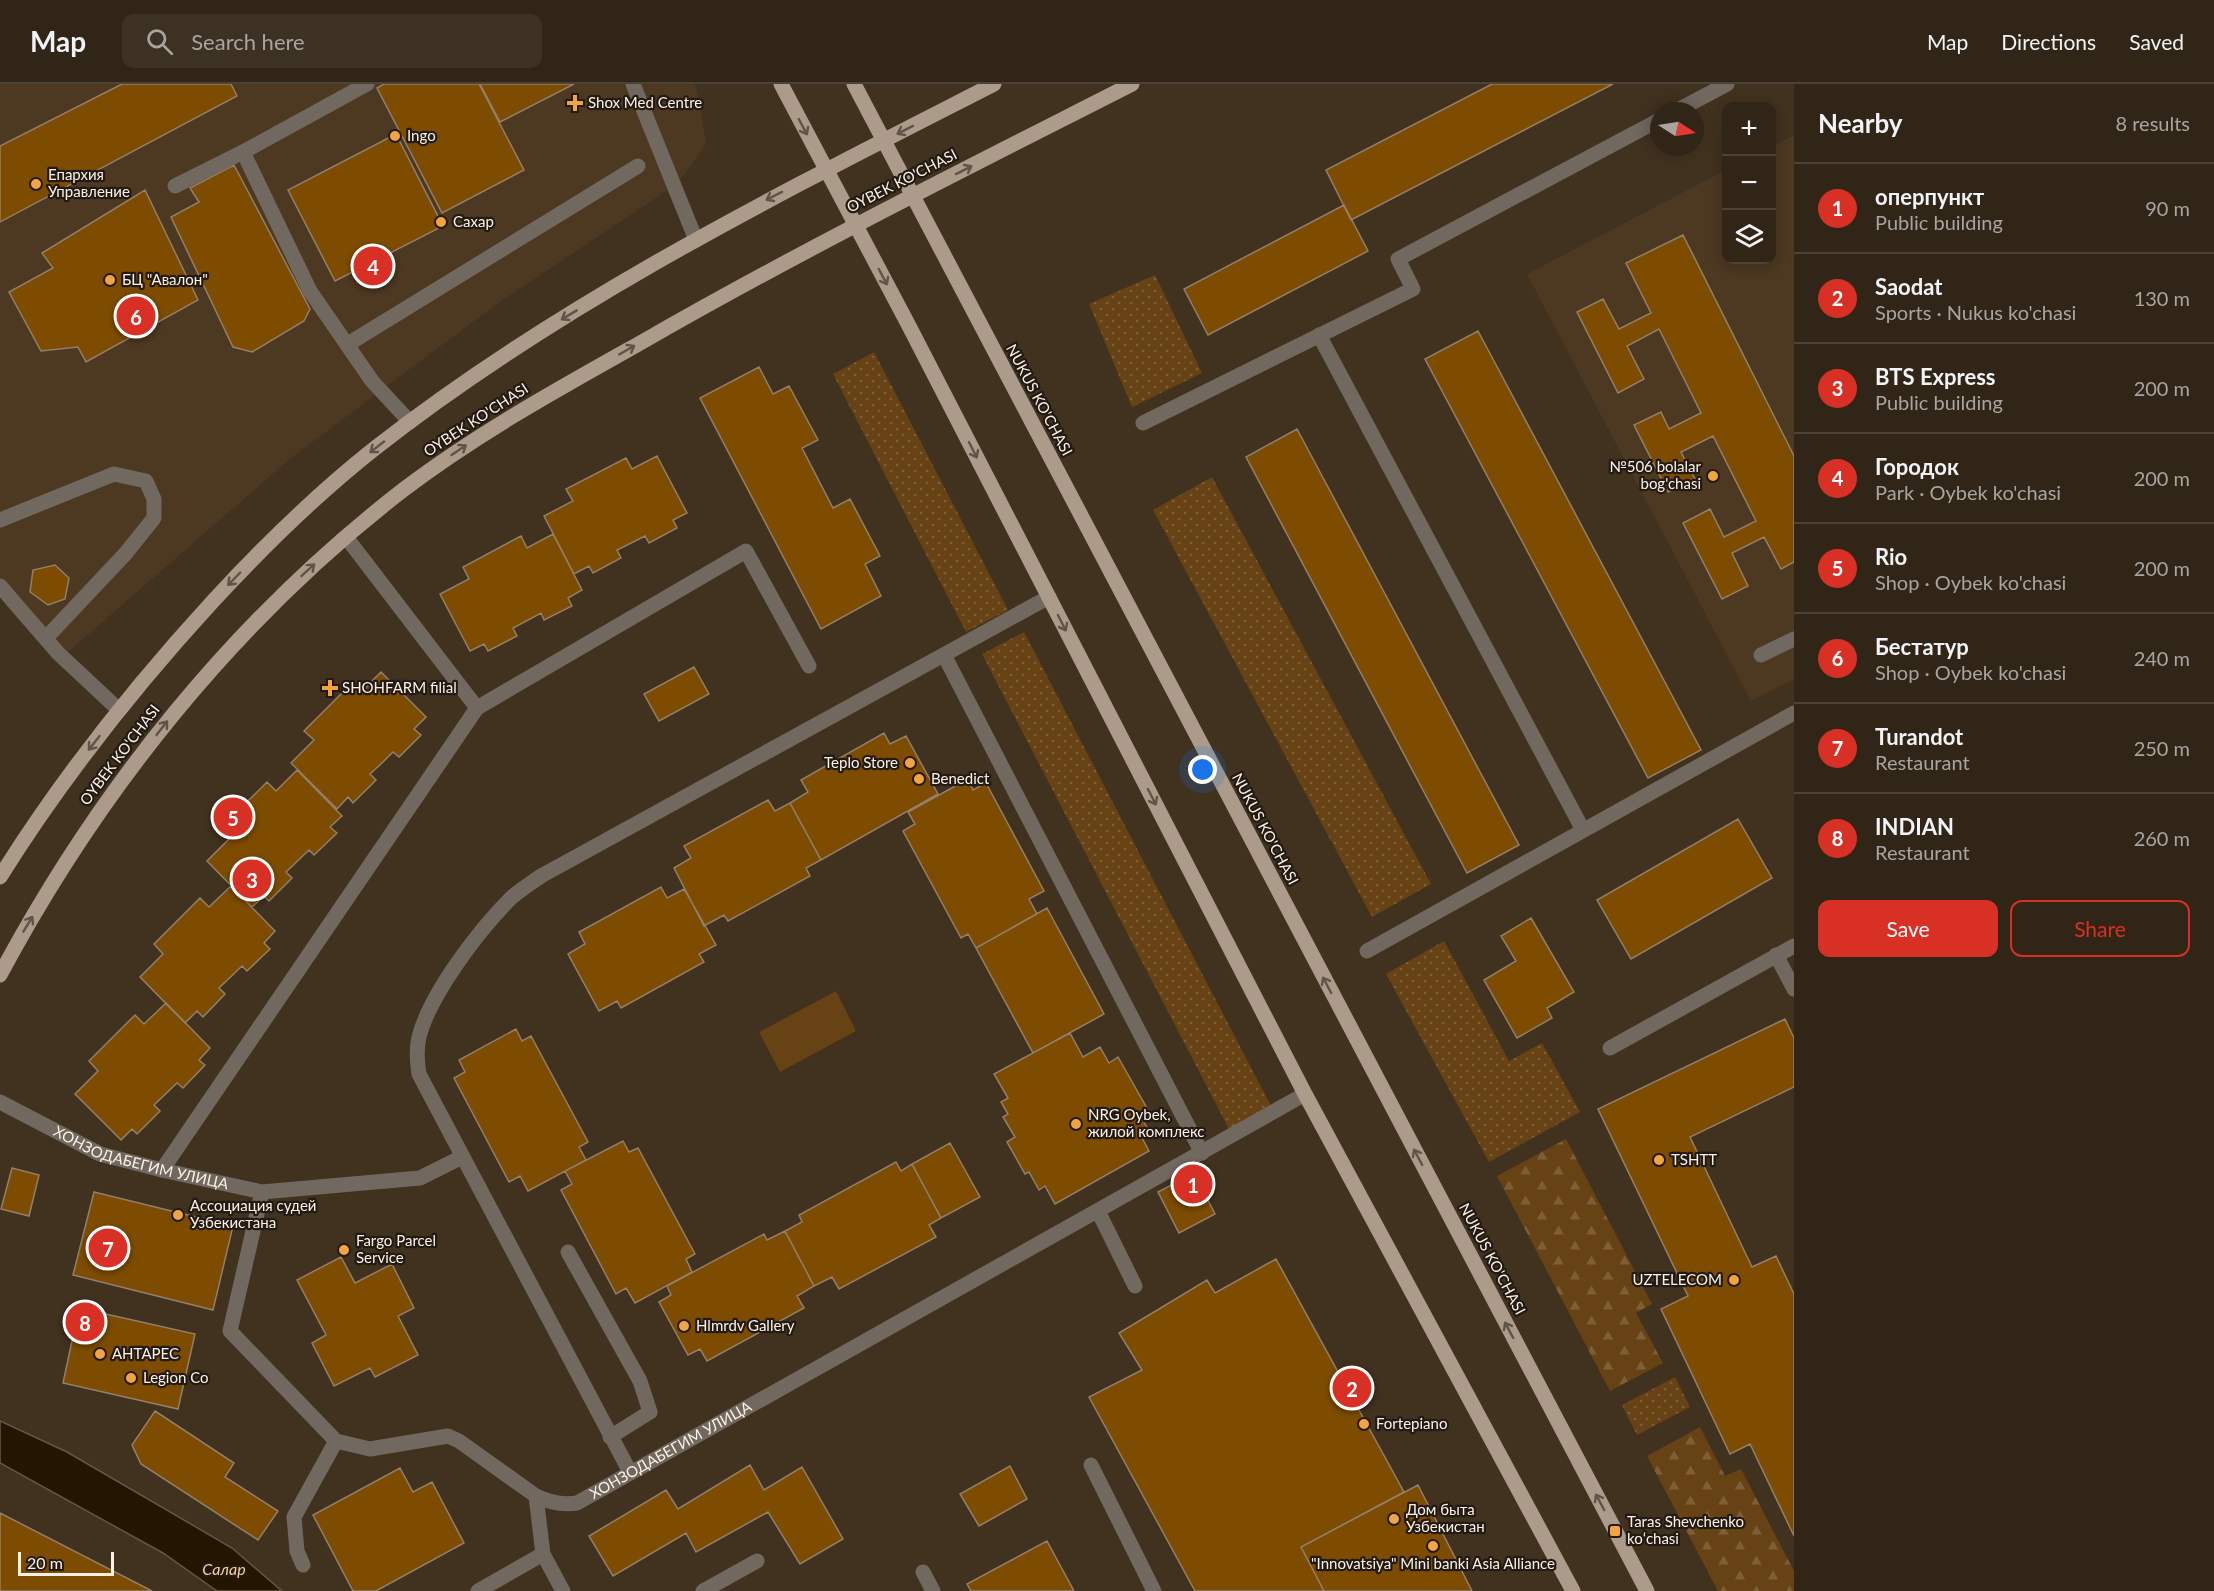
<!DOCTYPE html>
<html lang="en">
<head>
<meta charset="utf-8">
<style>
	body { margin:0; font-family:Lato,sans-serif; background:#3d3124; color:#f1f3f6 }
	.controls { position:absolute; right:18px; top:18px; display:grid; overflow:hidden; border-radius:12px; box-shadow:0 3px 15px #0003 }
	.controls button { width:54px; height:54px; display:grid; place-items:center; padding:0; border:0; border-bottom:2px solid #4c4236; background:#312517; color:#f1f3f6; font:30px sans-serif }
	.compass { position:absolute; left:1650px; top:18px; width:54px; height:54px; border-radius:50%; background:#312517; box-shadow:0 3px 15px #0003; rotate:102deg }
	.scale { position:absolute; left:18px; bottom:15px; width:96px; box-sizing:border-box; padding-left:6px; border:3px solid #fcf1e6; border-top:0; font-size:16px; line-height:21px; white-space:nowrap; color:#fcf1e6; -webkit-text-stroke:4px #221a13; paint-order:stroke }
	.you { position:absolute; left:1203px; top:686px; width:21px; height:21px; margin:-15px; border:4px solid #fff; border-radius:50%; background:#1a73e8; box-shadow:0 0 0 9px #1a73e833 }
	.badge { display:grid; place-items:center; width:39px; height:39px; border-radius:50%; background:#d93025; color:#fff; font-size:20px; font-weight:700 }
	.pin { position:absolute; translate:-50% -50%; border:3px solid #fff; box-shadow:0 2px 6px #0006 }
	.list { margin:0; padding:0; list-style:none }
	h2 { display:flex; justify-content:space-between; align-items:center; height:78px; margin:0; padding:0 24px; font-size:26px }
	h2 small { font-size:20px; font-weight:400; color:#a8a5a1 }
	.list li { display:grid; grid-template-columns:39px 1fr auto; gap:18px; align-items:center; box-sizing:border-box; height:90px; padding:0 24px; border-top:2px solid #4c4236 }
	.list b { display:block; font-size:22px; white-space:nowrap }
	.list p { margin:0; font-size:20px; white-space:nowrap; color:#a8a5a1 }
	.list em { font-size:20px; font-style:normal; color:#a8a5a1 }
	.actions { display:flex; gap:12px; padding:18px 24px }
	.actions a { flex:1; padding:14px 0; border:2px solid #d93025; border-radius:12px; text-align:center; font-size:21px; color:#d93025 }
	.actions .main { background:#d93025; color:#fff }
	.icon { flex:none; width:33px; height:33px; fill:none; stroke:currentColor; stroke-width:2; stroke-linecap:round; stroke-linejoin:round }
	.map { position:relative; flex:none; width:1794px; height:1507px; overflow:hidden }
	header { display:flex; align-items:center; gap:36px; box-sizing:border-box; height:84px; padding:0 30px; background:#312517; border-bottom:2px solid #4c4236 }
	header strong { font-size:28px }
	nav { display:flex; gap:33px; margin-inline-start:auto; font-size:21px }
	.search { width:420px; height:54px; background:#3d3124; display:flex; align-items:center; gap:15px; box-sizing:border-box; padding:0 21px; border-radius:12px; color:#a8a5a1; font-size:22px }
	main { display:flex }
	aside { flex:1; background:#312517 }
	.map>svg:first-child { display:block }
	.built { fill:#4d3821 }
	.grass { fill:url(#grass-dots) }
	.forest { fill:url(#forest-firs) }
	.green { fill:#674215 }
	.water { fill:#241402; stroke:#655646; stroke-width:1.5 }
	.building { fill:#7d4c00; stroke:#927f6c; stroke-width:1.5 }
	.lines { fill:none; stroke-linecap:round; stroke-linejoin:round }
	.minor { stroke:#716860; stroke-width:15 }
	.major { stroke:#ac9b8a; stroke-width:15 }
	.oneway { stroke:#605449 }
	.poi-dot { fill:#f3a442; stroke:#221a13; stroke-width:2 }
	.labels { text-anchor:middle; stroke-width:4.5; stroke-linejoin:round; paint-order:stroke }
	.poi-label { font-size:15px; fill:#fcf1e6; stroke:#221a13; text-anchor:start }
	.street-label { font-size:15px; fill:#fcf1e6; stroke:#221a13 }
	.water-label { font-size:16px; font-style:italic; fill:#fbce9f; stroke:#221a13 }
</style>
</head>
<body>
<header>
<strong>Map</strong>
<div class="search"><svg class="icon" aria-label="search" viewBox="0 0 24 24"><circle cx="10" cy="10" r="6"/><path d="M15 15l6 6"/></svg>Search here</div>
<nav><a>Map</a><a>Directions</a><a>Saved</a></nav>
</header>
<main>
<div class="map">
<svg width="1794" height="1507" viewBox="0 0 1794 1507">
	<defs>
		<pattern id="grass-dots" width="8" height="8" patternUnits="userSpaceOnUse" patternTransform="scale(1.5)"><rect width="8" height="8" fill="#674215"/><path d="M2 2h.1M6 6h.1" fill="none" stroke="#7e5e37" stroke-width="1.8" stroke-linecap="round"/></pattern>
		<pattern id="forest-firs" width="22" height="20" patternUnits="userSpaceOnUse" patternTransform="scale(1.5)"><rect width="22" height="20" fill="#674215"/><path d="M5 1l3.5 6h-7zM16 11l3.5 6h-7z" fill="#7e5e37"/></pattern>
	</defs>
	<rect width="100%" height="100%" fill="#41311f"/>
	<!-- built -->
	<path class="built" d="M0 0H694L697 6 706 60 677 100 498 219 291 374 67 569 0 493Z
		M1794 51V595L1751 617 1527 190 1726 86V176H1772V63Z"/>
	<!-- grass -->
	<path class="grass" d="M1155 191 1202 289 1132 323 1089 220Z
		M874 268 1008 526 966 548 833 290Z
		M1212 393 1431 800 1372 833 1153 426Z
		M1024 548 1271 1022 1229 1045 982 570Z
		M1444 857 1509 977 1542 959 1580 1028 1489 1078 1386 890Z
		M1675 1293 1690 1323 1637 1351 1622 1321Z"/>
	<!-- forest -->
	<path class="forest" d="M1566 1055 1652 1220 1636 1229 1663 1279 1610 1307 1497 1092Z
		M1700 1343 1725 1392 1741 1385 1794 1487V1507H1718L1647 1372Z"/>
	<!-- green -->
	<path class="green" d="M836 907 856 947 780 988 759 948Z"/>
	<!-- water -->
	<path class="water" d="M0 1337 67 1368 232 1464 282 1507H217L163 1469 0 1379Z"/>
	<!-- building -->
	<path class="building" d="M122 0H231L237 12 0 138V62Z
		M384 0H479L524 86 442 129 377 4Z
		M480 0H574L500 38Z
		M1492 0H1613L1351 136 1326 86Z
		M396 50 443 142 335 197 288 106Z
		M234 81 310 225 304 237 252 268 233 263 171 133 199 118 190 104Z
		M145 106 198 216 86 278 78 263 41 267 9 208 53 184 42 169Z
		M1344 121 1368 167 1208 251 1184 205Z
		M1683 151 1794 372V478L1781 485 1764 453 1732 469 1748 502 1722 515 1683 439 1710 425 1724 453 1756 437 1713 352 1681 368 1695 395 1668 408 1634 341 1661 328 1669 345 1701 329 1659 245 1627 262 1644 295 1618 309 1577 228 1603 215 1619 245 1651 229 1626 179Z
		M1478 247 1701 666 1648 694 1425 275Z
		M759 283 773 310 789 302 818 356 802 364 833 424 850 415 880 472 865 480 881 512 821 545 700 314Z
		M1297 345 1519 761 1467 789 1246 373Z
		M657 372 687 429 673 436 677 444 649 459 645 452 617 466 621 474 593 489 589 482 574 490 544 432 573 417 566 405 626 374 632 385Z
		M553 450 582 506 568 514 572 522 544 536 541 529 513 544 517 552 488 567 484 560 470 567 440 510 469 495 463 483 521 452 527 464Z
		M55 481 69 494 65 515 48 521 30 508 33 486Z
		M694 583 709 610 659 637 644 610Z
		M381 588 426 633 414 645 421 651 399 673 393 668 382 679 370 690 376 696 353 719 348 713 337 725 291 679 314 656 304 647 351 600 360 609Z
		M884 649 890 660 906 652 938 710 821 776 790 719 808 708 801 696Z
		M297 686 342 732 330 743 337 749 314 771 309 766 286 788 292 794 269 817 264 812 252 823 207 777 230 754 220 745 267 698 276 707Z
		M968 695 973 706 986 699 1044 807 1029 815 1037 830 976 864 968 850 961 854 903 747 915 740 908 728Z
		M768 716 775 727 790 719 821 776 806 784 810 792 728 837 724 831 704 842 674 784 691 774 684 762Z
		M1738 735 1772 794 1631 875 1597 816Z
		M231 802 275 847 264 859 270 865 247 887 242 882 219 904 225 910 203 933 197 927 185 939 140 893 163 870 154 860 200 814 209 823Z
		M661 803 667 814 684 805 716 861 699 870 704 878 621 924 617 917 599 927 568 870 585 860 579 848Z
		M1047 824 1104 930 1033 969 976 864Z
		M1531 834 1574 908 1547 924 1552 934 1517 954 1484 896 1516 877 1501 852Z
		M166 919 210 964 199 976 205 981 183 1004 177 999 154 1021 160 1027 137 1050 132 1045 121 1056 75 1010 98 987 89 977 135 931 144 940Z
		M1785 935 1794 954V1003L1690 1053 1752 1183 1776 1172 1794 1210V1452L1750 1360 1730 1370 1661 1225 1688 1212 1598 1025Z
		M516 945 522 957 531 952 588 1058 579 1063 586 1076 528 1107 520 1092 509 1098 454 994 465 988 459 976Z
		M1070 949 1083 973 1100 963 1109 979 1118 973 1148 1026 1140 1031 1149 1047 1141 1052 1149 1067 1055 1120 1045 1102 1039 1106 1029 1088 1025 1090 1007 1058 1015 1053 1003 1033 1008 1030 1001 1018 1008 1014 994 990Z
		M623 1057 629 1068 638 1064 695 1170 686 1175 692 1188 635 1219 626 1204 616 1210 561 1106 572 1100 565 1087Z
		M950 1059 980 1113 941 1134 912 1080Z
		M896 1078 901 1087 912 1080 941 1134 929 1141 936 1153 839 1205 832 1193 814 1202 785 1147 802 1138 799 1131Z
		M12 1084 39 1091 29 1132 1 1125Z
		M1194 1089 1215 1130 1179 1149 1158 1108Z
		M94 1108 233 1142 213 1226 73 1191Z
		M785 1147 814 1202 797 1212 804 1224 707 1277 700 1265 688 1271 659 1218 671 1211 667 1202 764 1150 767 1156Z
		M341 1173 355 1199 392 1180 414 1224 398 1232 418 1271 375 1293 370 1284 334 1302 312 1259 326 1251 297 1196Z
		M1276 1175 1404 1408 1301 1463 1324 1507H1195L1089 1313 1142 1286 1119 1249 1207 1196 1215 1209Z
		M79 1224 195 1250 178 1325 63 1299Z
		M155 1327 234 1379 225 1393 278 1427 258 1456 141 1380 132 1361Z
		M750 1381 764 1406 802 1383 843 1455 800 1480 768 1428 696 1468 686 1449 613 1492 589 1452 666 1406 678 1425Z
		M1010 1382 1027 1415 979 1442 960 1410Z
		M400 1384 413 1408 432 1398 464 1459 376 1507H353L313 1431Z
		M1418 1401 1472 1507H1324L1301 1463Z
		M0 1429 152 1507H0Z
		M1047 1457 1074 1507H971L967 1500Z"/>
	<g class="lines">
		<!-- minor -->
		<g class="minor">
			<path d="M367 0 243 68 310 207 372 297 410 338"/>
			<path d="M633 0 696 156"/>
			<path d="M1676 27 1727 0"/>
			<path d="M175 102 243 68"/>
			<path d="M1319 251 1583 746"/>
			<path d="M348 260 638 82"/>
			<path d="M1143 339 1413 205 1398 175 1659 36"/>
			<path d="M0 436 114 390 146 397 154 415V434L126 469 46 554"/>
			<path d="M346 453 477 624"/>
			<path d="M0 502 58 569 119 626"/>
			<path d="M944 571 1202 1069"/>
			<path d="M1761 571 1794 555"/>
			<path d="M1367 867 1794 629"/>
			<path d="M1776 871 1794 905"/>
			<path d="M1610 964 1794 862"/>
			<path id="s1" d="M0 1018 100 1070 162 1086 262 1108 230 1247 336 1357 370 1365 448 1352 459 1357 536 1412C550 1419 562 1421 577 1419L1305 1010"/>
			<path d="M162 1086 477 624 746 467 809 582"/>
			<path d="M262 1108 420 1094 462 1073"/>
			<path d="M1098 1127 1135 1202"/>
			<path d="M568 1168 640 1297 650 1328 610 1353"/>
			<path d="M1091 1381 1154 1507"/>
			<path d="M630 1388 419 990C417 978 416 966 419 953 430 910 479 846 511 814 520 806 531 799 541 792L1049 513"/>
			<path d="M536 1412 543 1470 563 1507"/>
			<path d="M303 1481 297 1467 294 1433 336 1357"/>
			<path d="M923 1488 933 1507"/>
			<path d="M478 1507 543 1470"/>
			<path d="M703 1507 757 1477"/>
		</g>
		<!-- major -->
		<path class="major" d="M781 0 908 240 1305 1010 1573 1507
			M854 0 1647 1507
			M0 793C62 694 135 602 214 516 264 462 317 410 374 365 564 216 781 109 994 0
			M0 891C100 704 235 536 403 406 478 349 560 304 642 258 802 166 967 84 1132 0"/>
	</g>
	<!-- one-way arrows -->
	<defs><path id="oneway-shaft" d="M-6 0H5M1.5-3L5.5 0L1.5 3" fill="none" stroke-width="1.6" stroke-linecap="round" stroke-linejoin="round" transform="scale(1.5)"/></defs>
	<g class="oneway">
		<use href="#oneway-shaft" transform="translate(803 43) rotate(62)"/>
		<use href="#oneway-shaft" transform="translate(905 46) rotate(153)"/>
		<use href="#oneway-shaft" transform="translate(964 86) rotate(-27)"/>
		<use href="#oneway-shaft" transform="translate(774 112) rotate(153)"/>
		<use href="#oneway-shaft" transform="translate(883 193) rotate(62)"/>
		<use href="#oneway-shaft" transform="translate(569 231) rotate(149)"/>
		<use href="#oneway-shaft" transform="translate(627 266) rotate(-30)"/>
		<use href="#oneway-shaft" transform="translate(377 363) rotate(142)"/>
		<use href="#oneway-shaft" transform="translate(459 366) rotate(-34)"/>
		<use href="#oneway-shaft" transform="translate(973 366) rotate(63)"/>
		<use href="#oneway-shaft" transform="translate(308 486) rotate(-42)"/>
		<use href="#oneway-shaft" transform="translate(234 495) rotate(134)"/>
		<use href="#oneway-shaft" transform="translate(1062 539) rotate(63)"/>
		<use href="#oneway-shaft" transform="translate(162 644) rotate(-52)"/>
		<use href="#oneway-shaft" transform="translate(94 659) rotate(128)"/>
		<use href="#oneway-shaft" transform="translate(1152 713) rotate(63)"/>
		<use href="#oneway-shaft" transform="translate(28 840) rotate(-59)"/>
		<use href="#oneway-shaft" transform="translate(1327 901) rotate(-118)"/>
		<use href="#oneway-shaft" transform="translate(1418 1073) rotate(-118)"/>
		<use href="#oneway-shaft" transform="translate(1509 1246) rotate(-118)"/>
		<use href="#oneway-shaft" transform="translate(1600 1418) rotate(-118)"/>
	</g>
	<!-- markers -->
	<g class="poi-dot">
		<path d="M572 10h6v6h6v6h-6v6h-6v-6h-6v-6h6z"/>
		<circle cx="395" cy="52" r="6"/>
		<circle cx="36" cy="100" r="6"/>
		<circle cx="441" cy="138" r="6"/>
		<circle cx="110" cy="196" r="6"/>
		<circle cx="1713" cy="392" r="6"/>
		<path d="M327 595h6v6h6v6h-6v6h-6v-6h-6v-6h6z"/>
		<circle cx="910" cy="679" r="6"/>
		<circle cx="919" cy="695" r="6"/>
		<circle cx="1076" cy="1040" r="6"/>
		<circle cx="1659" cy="1076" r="6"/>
		<circle cx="178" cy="1131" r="6"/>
		<circle cx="344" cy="1166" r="6"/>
		<circle cx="1734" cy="1196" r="6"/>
		<circle cx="684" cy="1242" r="6"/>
		<circle cx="100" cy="1270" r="6"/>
		<circle cx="131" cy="1294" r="6"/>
		<circle cx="1364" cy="1340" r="6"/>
		<circle cx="1394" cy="1435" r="6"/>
		<rect x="1609" y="1441" width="12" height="12" rx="3"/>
		<circle cx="1433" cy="1462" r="6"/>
	</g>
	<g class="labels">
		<!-- poi labels -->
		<g class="poi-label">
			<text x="588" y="24">Shox Med Centre</text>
			<text x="407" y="57">Ingo</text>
			<text x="48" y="96">Епархия<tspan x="48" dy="17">Управление</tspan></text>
			<text x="453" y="143">Сахар</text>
			<text x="122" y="201">БЦ "Авалон"</text>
			<text x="1701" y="388" text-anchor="end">№506 bolalar<tspan x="1701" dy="17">bog'chasi</tspan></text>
			<text x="342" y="609">SHOHFARM filial</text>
			<text x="898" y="684" text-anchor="end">Teplo Store</text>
			<text x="931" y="700">Benedict</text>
			<text x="1088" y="1036">NRG Oybek,<tspan x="1088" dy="17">жилой комплекс</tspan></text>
			<text x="1671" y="1081">TSHTT</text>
			<text x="190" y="1127">Ассоциация судей<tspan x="190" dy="17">Узбекистана</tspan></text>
			<text x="356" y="1162">Fargo Parcel<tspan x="356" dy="17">Service</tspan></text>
			<text x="1722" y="1201" text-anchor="end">UZTELECOM</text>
			<text x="696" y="1247">Hlmrdv Gallery</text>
			<text x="112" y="1275">АНТАРЕС</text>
			<text x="143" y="1299">Legion Co</text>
			<text x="1376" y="1345">Fortepiano</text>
			<text x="1406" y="1431">Дом быта<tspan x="1406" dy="17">Узбекистан</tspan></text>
			<text x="1627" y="1443">Taras Shevchenko<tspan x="1627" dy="17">koʻchasi</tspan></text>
			<text x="1433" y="1485" text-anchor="middle">"Innovatsiya" Mini banki Asia Alliance</text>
		</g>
		<!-- street labels -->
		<g class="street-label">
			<text transform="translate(902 97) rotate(-27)" y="5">OYBEK KO'CHASI</text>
			<text transform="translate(1039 316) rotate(62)" y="5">NUKUS KO'CHASI</text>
			<text transform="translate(476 336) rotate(-33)" y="5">OYBEK KO'CHASI</text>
			<text transform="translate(120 671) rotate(-53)" y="5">OYBEK KO'CHASI</text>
			<text transform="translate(1265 745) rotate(62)" y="5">NUKUS KO'CHASI</text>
			<text dy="5" stroke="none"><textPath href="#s1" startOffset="153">ХОНЗОДАБЕГИМ УЛИЦА</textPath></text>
			<text transform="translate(1492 1175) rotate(62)" y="5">NUKUS KO'CHASI</text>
			<text dy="5" stroke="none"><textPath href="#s1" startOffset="945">ХОНЗОДАБЕГИМ УЛИЦА</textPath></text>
		</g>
		<!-- water labels -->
		<g class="water-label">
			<text x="224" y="1491">Салар</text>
		</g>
	</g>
</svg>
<div class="controls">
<button>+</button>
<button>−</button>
<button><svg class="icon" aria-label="layers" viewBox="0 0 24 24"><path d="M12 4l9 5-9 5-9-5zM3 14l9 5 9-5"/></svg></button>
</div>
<svg class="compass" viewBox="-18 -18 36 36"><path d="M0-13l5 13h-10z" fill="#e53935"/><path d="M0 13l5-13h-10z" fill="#a8a5a1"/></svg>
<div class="scale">20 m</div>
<div class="you"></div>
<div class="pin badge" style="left:1193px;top:1100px">1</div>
<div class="pin badge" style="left:1352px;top:1304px">2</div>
<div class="pin badge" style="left:252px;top:795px">3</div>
<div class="pin badge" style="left:373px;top:182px">4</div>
<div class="pin badge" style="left:233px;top:733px">5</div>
<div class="pin badge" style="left:136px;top:232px">6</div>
<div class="pin badge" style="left:108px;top:1164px">7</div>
<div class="pin badge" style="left:85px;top:1238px">8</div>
</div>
<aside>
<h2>Nearby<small>8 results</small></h2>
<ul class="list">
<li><span class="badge">1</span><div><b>оперпункт</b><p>Public building</p></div><em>90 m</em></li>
<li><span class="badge">2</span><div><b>Saodat</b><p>Sports · Nukus ko'chasi</p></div><em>130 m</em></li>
<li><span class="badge">3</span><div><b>BTS Express</b><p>Public building</p></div><em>200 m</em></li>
<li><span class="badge">4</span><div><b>Городок</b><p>Park · Oybek ko'chasi</p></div><em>200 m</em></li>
<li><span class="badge">5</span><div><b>Rio</b><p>Shop · Oybek ko'chasi</p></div><em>200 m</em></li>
<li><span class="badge">6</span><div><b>Бестатур</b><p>Shop · Oybek ko'chasi</p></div><em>240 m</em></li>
<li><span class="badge">7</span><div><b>Turandot</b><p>Restaurant</p></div><em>250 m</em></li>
<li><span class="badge">8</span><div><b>INDIAN</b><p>Restaurant</p></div><em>260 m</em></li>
</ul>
<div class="actions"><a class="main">Save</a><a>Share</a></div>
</aside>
</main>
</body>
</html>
